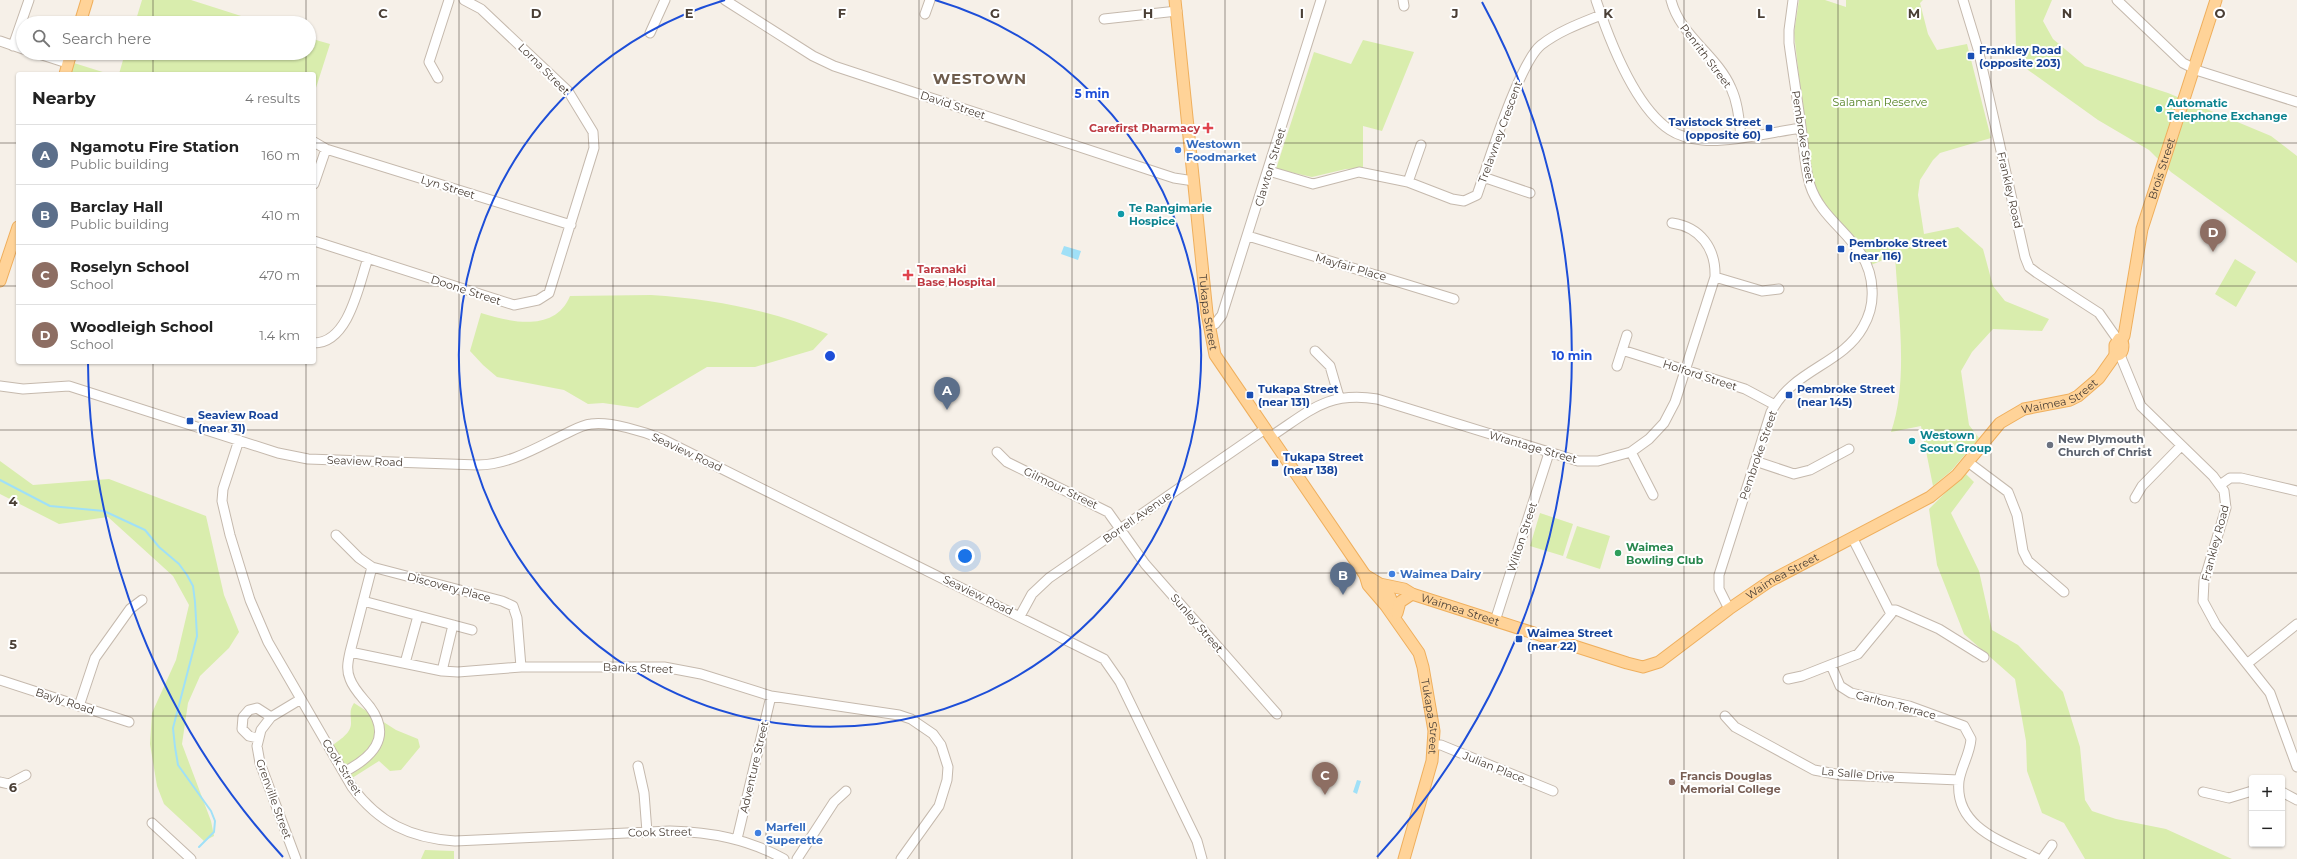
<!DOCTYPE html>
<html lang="en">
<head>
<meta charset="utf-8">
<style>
	body { margin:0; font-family:Montserrat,sans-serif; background:#f2f2f2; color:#222 }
	.controls { position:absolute; right:12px; bottom:12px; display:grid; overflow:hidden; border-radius:4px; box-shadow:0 1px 3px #0004 }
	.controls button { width:36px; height:36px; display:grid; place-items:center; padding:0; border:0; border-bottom:1px solid #e0e0e0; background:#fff; color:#222; font:20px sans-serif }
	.you { position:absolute; left:965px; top:556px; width:14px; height:14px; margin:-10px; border:3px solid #fff; border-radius:50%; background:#1a73e8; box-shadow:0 0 0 6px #1a73e833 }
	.badge { display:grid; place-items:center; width:26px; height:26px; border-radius:50%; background:#ff1916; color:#fff; font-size:13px; font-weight:700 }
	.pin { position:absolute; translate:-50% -33px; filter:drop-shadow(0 1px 2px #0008) }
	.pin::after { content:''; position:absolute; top:21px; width:14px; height:12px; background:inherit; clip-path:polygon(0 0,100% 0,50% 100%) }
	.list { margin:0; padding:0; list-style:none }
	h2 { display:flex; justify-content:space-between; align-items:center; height:52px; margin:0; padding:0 16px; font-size:17px }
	h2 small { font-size:13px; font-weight:400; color:#767676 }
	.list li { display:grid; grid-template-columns:26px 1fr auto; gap:12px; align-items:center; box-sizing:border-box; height:60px; padding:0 16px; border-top:1px solid #e0e0e0 }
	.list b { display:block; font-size:15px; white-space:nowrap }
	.list p { margin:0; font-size:13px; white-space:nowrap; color:#767676 }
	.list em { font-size:13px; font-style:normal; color:#767676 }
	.icon { flex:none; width:22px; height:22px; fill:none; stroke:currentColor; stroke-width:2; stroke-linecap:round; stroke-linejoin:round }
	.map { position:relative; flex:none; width:2297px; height:859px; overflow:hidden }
	.search { position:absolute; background:#fff; box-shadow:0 1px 3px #0004; left:16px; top:16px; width:300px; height:44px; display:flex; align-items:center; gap:10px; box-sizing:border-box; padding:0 14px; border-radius:22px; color:#767676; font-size:15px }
	.panel { position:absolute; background:#fff; box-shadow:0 1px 3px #0004; left:16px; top:72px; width:300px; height:292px; border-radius:4px }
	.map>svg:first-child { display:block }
	.green { fill:#d9edad }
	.water { fill:#a0e0f7 }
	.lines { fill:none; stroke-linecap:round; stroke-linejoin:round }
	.stream { stroke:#a0e0f7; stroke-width:2 }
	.minor-casing { stroke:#c5b9ad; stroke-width:11 }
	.major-casing { stroke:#efaf5d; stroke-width:13 }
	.minor { stroke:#fff; stroke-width:9 }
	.major { stroke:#ffd398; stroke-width:11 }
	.grid { fill:none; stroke:#4a3f36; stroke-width:1; stroke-opacity:0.55 }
	.ring { fill:none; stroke:#1d4ed8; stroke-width:2 }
	.transit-dot { fill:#1a4fb4; stroke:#fff; stroke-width:1.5 }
	.culture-dot { fill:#0f9aa8; stroke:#fff; stroke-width:1.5 }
	.health-dot { fill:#e0444e; stroke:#fff; stroke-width:1.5 }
	.shop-dot { fill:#3f7fe0; stroke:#fff; stroke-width:1.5 }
	.worship-dot { fill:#6b7280; stroke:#fff; stroke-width:1.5 }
	.leisure-dot { fill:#2e9e5b; stroke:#fff; stroke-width:1.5 }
	.education-dot { fill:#8d6e63; stroke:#fff; stroke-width:1.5 }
	.labels { text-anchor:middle; stroke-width:4; stroke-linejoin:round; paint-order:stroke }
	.transit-label { font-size:11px; font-weight:bold; fill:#164399; stroke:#fff; text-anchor:start }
	.street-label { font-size:11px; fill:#4a3f36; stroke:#fff }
	.park-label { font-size:11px; fill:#548223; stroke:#fff }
	.culture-label { font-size:11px; font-weight:bold; fill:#0d838f; stroke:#fff; text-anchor:start }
	.health-label { font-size:11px; font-weight:bold; fill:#be3a42; stroke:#fff; text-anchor:end }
	.shop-label { font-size:11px; font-weight:bold; fill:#366cbe; stroke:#fff; text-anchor:start }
	.worship-label { font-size:11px; font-weight:bold; fill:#5b616d; stroke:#fff; text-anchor:start }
	.leisure-label { font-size:11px; font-weight:bold; fill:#27864d; stroke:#fff; text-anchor:start }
	.education-label { font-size:11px; font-weight:bold; fill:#785e54; stroke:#fff; text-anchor:start }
	.district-label { font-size:15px; font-weight:bold; letter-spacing:1px; fill:#6e5c4c; stroke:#fff }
	.grid-label { font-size:13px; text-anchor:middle; font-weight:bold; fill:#4a3f36; stroke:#fff; stroke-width:4; stroke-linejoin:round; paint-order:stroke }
	.centre { fill:#1d4ed8; stroke:#fff; stroke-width:2 }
	.ring-label { font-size:12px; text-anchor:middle; font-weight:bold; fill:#1d4ed8; stroke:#fff; stroke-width:4; stroke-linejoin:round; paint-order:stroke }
</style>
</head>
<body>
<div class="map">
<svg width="2297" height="859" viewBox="0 0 2297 859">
	<rect width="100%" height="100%" fill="#f6f0e8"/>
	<!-- green -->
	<path class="green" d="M142 0H191L263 23H135Z
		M1799 0H1825L1846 7V0H1923L1920 3 1928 34 1937 50 1967 44 1991 138 1940 153 1933 160 1920 180 1918 195 1924 234 1958 227 1983 249 1993 286 2005 301 2049 319 2042 331 1993 329 1972 352 1961 371 1969 425 1979 438 1951 471 1933 486 1921 426 1891 432C1909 380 1898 311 1895 255L1871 265 1823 204 1811 181 1794 33Z
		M2015 0H2052L2043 21 2053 39 2085 66 2168 93 2271 136 2297 156V263L2171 172 2149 150 2098 120 2028 70 2016 50Z
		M309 38 330 44 314 94V74H119L125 53H309Z
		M1363 40 1414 52 1382 131 1363 126V168L1346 169 1312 177 1276 169 1314 52 1351 64Z
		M74 63 109 74H71Z
		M2235 259 2256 272 2236 307 2215 294Z
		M651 295C713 299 771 310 828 334L813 350 755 367H707L638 408 603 403 588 404 564 390 497 377 483 365 470 351 481 313C510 322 555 333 570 296Z
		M0 461 33 485 109 479 206 516 224 595 239 632 229 648 200 676 188 703 182 744 211 821 214 836 204 841 164 804 157 786 150 744 152 713 176 660 189 605 173 576 108 517 59 524 0 494Z
		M1965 473 1974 482 1951 513 1979 571 1992 630 2018 645 2063 692 2080 747 2085 800 2092 811 2116 819 2166 829 2232 859H2085L2064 823 2042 813 2027 771 2026 741 2015 679 1964 634 1937 565 1929 509Z
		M1540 513 1573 524 1563 556 1530 546Z
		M1577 526 1610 536 1600 569 1566 558Z
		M354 703 396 730 418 739 420 747 401 770 390 771 379 761 349 780 329 748C337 741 352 734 351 722 351 713 349 711 354 703Z
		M425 850 454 851V859H421Z"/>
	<!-- water -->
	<path class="water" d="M1064 246 1081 251 1078 260 1061 254Z
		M1357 780 1361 781 1357 794 1353 792Z"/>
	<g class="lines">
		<!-- stream -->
		<path class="stream" d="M0 480 50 506 104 511 145 530 159 547 179 564 187 575 193 586 195 602 197 636 173 728 175 747 178 765 211 811 215 821 214 832 199 847"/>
		<!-- minor casing -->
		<g class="minor-casing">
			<path id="minor" d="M725 0 813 56 834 66 1174 178 1194 181
				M1403 0 1404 6
				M1596 0C1609 39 1635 107 1670 130 1679 136 1692 139 1702 140 1728 143 1773 132 1801 128
				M1671 0C1680 36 1717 55 1731 88 1738 103 1739 120 1741 136
				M1963 0 1978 49 2025 257 2029 267 2037 273 2099 313 2118 340
				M2117 0 2183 63 2199 71 2297 102
				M925 14 930 0
				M1104 19 1177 11
				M650 33 665 0
				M0 41 23 49
				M13 46 29 0
				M36 53 67 63
				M438 78 429 62 449 0
				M314 142 326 149 571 225
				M1269 171 1313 184 1359 172 1408 182 1452 199 1464 201 1477 195C1488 164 1519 63 1541 45 1559 31 1581 23 1601 15
				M1483 177 1530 193
				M1408 182 1421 145
				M314 184 326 149
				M1248 236 1454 299
				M314 241 514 305 538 300 549 293 594 148 593 132 568 91 481 9 464 0
				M1715 277 1762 291 1779 289
				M1209 325 1215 324 1222 315 1321 0
				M314 343C349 343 359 284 368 258
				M1622 350 1745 389 1775 405
				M1315 351 1330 366 1339 397
				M2120 355 2141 406 2213 476 2224 491 2226 508 2204 581 2203 601 2216 625 2270 693 2297 767
				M1617 366 1627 335
				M0 386 23 389 69 386 278 453 308 459 478 465C508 465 536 448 563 435 572 431 581 425 591 424 610 421 645 432 662 439L1104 659 1120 682 1197 841 1202 859
				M1270 437C1310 411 1327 391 1377 399L1578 461H1598L1631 452 1649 439 1664 423 1675 402 1715 277C1716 248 1700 227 1672 223
				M239 440 223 489 222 501 230 535 250 600 268 642 352 787C379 823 410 838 455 841L670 831C711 832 748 839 784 859
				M997 452 1007 462 1108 512 1145 564 1277 714
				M1631 452 1653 495
				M1755 461 1794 474 1810 470 1849 449
				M1968 462 2008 492 2017 515 2023 551 2028 561 2064 592
				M2220 485 2230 478H2241L2297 491
				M2135 498 2142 486 2181 446
				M336 535 359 558 372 567 502 601 513 606 517 618 521 667
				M372 567 350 652 442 671 458 672 521 667H664L701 674 771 696 899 715 911 719 933 734 941 745 948 767 947 780 939 806 901 859
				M363 601 472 630
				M1729 609 1719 589V575L1771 412C1793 369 1842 365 1863 327 1870 315 1873 302 1872 289 1870 240 1823 226 1810 185 1805 169 1804 150 1802 134 1798 103 1793 73 1789 43V30L1793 0
				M1890 610H1896L1939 629 1984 657
				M1020 616 1032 594 1049 578 1265 429
				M1495 621 1549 453
				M405 663 418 616
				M2248 663 2297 624
				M1831 665 1840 686 1851 693 1909 706 1964 726 1971 739C1970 754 1961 767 1959 781 1954 828 2004 842 2038 859
				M442 671 453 625
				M1788 679 1802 676 1858 654 1891 614 1853 539
				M0 680 129 722
				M79 706 95 658 130 609 142 600
				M1725 716 1735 727 1814 770 1841 775 1959 780
				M258 738 249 736 242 729 243 717 249 710 257 708 271 717
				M1435 745H1441L1553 791
				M638 766 644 793 647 832
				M344 772C371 758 393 738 370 707 363 698 354 690 350 679 346 670 348 661 350 652
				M0 782 9 784 26 775
				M2203 792 2229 798 2252 791
				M2282 792 2297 800
				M152 823 191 859
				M737 839 771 696
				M296 859 260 763 257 746 261 730 271 717 301 699
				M797 859 834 802 846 791
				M2042 859 2052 845"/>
		</g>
		<!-- major casing -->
		<g class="major-casing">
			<g id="major">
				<path id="s1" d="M1175 0 1207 313 1215 355 1365 575 1368 585 1386 606 1419 653 1423 667 1434 731 1432 761 1404 859"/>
				<path d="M80 23 87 0"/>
				<path d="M65 74 71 53"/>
				<path d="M0 281 18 227"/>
				<path d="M2119 339 2122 341C2124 346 2123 353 2118 355L2115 353V345Z"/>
				<path id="s2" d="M2121 340 2124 336 2142 229 2216 0"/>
				<path id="s3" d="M1365 575 1380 584 1404 589 1412 594 1627 663 1643 667 1659 662 1729 609 1770 581 1930 497 1957 475 2000 423 2024 409 2070 400 2078 396 2099 378 2116 354"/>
				<path d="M1379 595 1382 591 1388 592 1396 612"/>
				<path d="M1397 613 1400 602 1412 594"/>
			</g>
		</g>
		<!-- minor -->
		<use href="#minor" class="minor"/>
		<!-- major -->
		<use href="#major" class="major"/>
	</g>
	<!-- grid -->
	<path class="grid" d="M153 0V23M306 0V23M459 0V859M613 0V859M766 0V859M919 0V859M1072 0V859M1225 0V859M1378 0V859M1531 0V859M1684 0V859M1838 0V859M1991 0V859M2144 0V859M153 53V74M306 53V74M0 143H18M314 143H2297M0 286H18M314 286H2297M153 362V859M306 362V859M0 430H2297M0 573H2297M0 716H2297"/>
	<!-- distance rings -->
	<g class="ring">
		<path d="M935 0A371 371 0 1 1 725 0"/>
		<path d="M283 857A742 742 0 0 1 88 362M1482 2A742 742 0 0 1 1377 857"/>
	</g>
	<!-- markers -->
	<g class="transit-dot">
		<rect x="1967" y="52" width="8" height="8" rx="2"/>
		<rect x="1765" y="124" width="8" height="8" rx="2"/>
		<rect x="1837" y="245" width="8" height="8" rx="2"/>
		<rect x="1246" y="391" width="8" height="8" rx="2"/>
		<rect x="1785" y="391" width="8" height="8" rx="2"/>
		<rect x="186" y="417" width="8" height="8" rx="2"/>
		<rect x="1271" y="459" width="8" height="8" rx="2"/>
		<rect x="1515" y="635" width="8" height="8" rx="2"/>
	</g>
	<g class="culture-dot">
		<circle cx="2159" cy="109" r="4"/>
		<circle cx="1121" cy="214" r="4"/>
		<circle cx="1912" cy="441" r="4"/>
	</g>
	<g class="health-dot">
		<path d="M1206 122h4v4h4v4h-4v4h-4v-4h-4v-4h4z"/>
		<path d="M906 269h4v4h4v4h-4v4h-4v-4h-4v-4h4z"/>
	</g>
	<g class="shop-dot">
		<circle cx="1178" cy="150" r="4"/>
		<circle cx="1392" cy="574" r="4"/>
		<circle cx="758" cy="833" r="4"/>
	</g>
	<circle class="worship-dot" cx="2050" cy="445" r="4"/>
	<circle class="leisure-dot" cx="1618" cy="553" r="4"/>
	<circle class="education-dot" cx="1672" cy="782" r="4"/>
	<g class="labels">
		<!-- transit labels -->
		<g class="transit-label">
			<text x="1979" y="54">Frankley Road<tspan x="1979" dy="13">(opposite 203)</tspan></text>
			<text x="1761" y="126" text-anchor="end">Tavistock Street<tspan x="1761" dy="13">(opposite 60)</tspan></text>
			<text x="1849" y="247">Pembroke Street<tspan x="1849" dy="13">(near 116)</tspan></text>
			<text x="1258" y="393">Tukapa Street<tspan x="1258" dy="13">(near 131)</tspan></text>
			<text x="1797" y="393">Pembroke Street<tspan x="1797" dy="13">(near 145)</tspan></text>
			<text x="198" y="419">Seaview Road<tspan x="198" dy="13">(near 31)</tspan></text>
			<text x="1283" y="461">Tukapa Street<tspan x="1283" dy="13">(near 138)</tspan></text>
			<text x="1527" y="637">Waimea Street<tspan x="1527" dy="13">(near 22)</tspan></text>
		</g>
		<!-- street labels -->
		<g class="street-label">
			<text transform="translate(1706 56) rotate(53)" y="4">Penrith Street</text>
			<text transform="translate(544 69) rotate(45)" y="4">Lorna Street</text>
			<text transform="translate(953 105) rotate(18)" y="4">David Street</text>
			<text transform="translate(1500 132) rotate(-70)" y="4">Trelawney Crescent</text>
			<text transform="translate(1803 137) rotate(81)" y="4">Pembroke Street</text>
			<text transform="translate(1270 167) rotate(-73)" y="4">Clawton Street</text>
			<text dy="4" stroke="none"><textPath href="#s2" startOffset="177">Brois Street</textPath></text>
			<text transform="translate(448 187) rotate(17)" y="4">Lyn Street</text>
			<text transform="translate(2010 190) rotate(77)" y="4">Frankley Road</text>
			<text transform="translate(1351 267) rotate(16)" y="4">Mayfair Place</text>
			<text transform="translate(466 290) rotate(18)" y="4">Doone Street</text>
			<text dy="4" stroke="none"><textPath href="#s1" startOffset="314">Tukapa Street</textPath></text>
			<text transform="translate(1700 375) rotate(18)" y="4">Holford Street</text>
			<text dy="4" stroke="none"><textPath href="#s3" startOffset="797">Waimea Street</textPath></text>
			<text transform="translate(1533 447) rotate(16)" y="4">Wrantage Street</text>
			<text transform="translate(687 452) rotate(25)" y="4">Seaview Road</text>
			<text transform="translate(1758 455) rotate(-71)" y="4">Pembroke Street</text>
			<text transform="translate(365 461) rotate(2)" y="4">Seaview Road</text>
			<text transform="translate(1061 488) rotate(26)" y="4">Gilmour Street</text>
			<text transform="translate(1137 517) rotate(-35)" y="4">Borrell Avenue</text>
			<text transform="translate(1522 537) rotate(-72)" y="4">Wilton Street</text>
			<text transform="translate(2215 543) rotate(-75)" y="4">Frankley Road</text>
			<text dy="4" stroke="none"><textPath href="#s3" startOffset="461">Waimea Street</textPath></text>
			<text transform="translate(449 587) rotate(15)" y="4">Discovery Place</text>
			<text transform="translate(978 595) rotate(26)" y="4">Seaview Road</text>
			<text dy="4" stroke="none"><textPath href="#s3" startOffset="102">Waimea Street</textPath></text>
			<text transform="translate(1197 623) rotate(49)" y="4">Sunley Street</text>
			<text transform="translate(638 668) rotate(2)" y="4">Banks Street</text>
			<text transform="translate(65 701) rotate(18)" y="4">Bayly Road</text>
			<text transform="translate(1896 705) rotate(15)" y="4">Carlton Terrace</text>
			<text dy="4" stroke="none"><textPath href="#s1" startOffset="784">Tukapa Street</textPath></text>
			<text transform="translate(342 767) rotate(58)" y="4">Cook Street</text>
			<text transform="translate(754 767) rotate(-77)" y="4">Adventure Street</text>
			<text transform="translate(1494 767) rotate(22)" y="4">Julian Place</text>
			<text transform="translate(1858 774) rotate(5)" y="4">La Salle Drive</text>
			<text transform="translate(274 799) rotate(70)" y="4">Grenville Street</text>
			<text transform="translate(660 832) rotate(-1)" y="4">Cook Street</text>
		</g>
		<!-- park labels -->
		<g class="park-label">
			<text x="1880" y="106">Salaman Reserve</text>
		</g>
		<!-- culture labels -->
		<g class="culture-label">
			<text x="2167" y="107">Automatic<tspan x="2167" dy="13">Telephone Exchange</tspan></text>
			<text x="1129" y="212">Te Rangimarie<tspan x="1129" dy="13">Hospice</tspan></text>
			<text x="1920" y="439">Westown<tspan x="1920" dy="13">Scout Group</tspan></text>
		</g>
		<!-- health labels -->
		<g class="health-label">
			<text x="1200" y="132">Carefirst Pharmacy</text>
			<text x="917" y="273" text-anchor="start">Taranaki<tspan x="917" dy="13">Base Hospital</tspan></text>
		</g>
		<!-- shop labels -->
		<g class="shop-label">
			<text x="1186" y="148">Westown<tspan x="1186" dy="13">Foodmarket</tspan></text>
			<text x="1400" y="578">Waimea Dairy</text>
			<text x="766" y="831">Marfell<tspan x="766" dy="13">Superette</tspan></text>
		</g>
		<!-- worship labels -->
		<g class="worship-label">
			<text x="2058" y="443">New Plymouth<tspan x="2058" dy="13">Church of Christ</tspan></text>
		</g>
		<!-- leisure labels -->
		<g class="leisure-label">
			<text x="1626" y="551">Waimea<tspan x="1626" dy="13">Bowling Club</tspan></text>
		</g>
		<!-- education labels -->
		<g class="education-label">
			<text x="1680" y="780">Francis Douglas<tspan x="1680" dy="13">Memorial College</tspan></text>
		</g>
		<!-- district labels -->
		<g class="district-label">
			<text x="980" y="84">WESTOWN</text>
		</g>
	</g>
	<g class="grid-label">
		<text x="383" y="18">C</text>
		<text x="536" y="18">D</text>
		<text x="689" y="18">E</text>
		<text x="842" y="18">F</text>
		<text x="995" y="18">G</text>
		<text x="1148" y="18">H</text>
		<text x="1302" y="18">I</text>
		<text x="1455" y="18">J</text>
		<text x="1608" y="18">K</text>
		<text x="1761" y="18">L</text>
		<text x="1914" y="18">M</text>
		<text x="2067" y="18">N</text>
		<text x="2220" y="18">O</text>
		<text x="13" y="506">4</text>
		<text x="13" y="649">5</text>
		<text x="13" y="792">6</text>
	</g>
	<circle cx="830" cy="356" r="6" class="centre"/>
	<g class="ring-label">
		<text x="1092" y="98">5 min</text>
		<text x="1572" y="360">10 min</text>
	</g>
</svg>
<div class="controls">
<button>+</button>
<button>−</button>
</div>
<div class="you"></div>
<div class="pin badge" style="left:947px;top:410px;background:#5c6f8a">A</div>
<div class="pin badge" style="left:1343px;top:595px;background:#5c6f8a">B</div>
<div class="pin badge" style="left:1325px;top:795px;background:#8d6e63">C</div>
<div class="pin badge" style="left:2213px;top:252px;background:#8d6e63">D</div>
<div class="search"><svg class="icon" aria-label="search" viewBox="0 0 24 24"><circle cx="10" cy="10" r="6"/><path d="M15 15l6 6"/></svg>Search here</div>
<section class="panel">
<h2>Nearby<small>4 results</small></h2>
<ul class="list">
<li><span class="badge" style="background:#5c6f8a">A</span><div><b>Ngamotu Fire Station</b><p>Public building</p></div><em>160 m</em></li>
<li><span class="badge" style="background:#5c6f8a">B</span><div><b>Barclay Hall</b><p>Public building</p></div><em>410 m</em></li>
<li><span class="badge" style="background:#8d6e63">C</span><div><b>Roselyn School</b><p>School</p></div><em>470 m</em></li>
<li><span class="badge" style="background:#8d6e63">D</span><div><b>Woodleigh School</b><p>School</p></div><em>1.4 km</em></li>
</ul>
</section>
</div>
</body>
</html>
